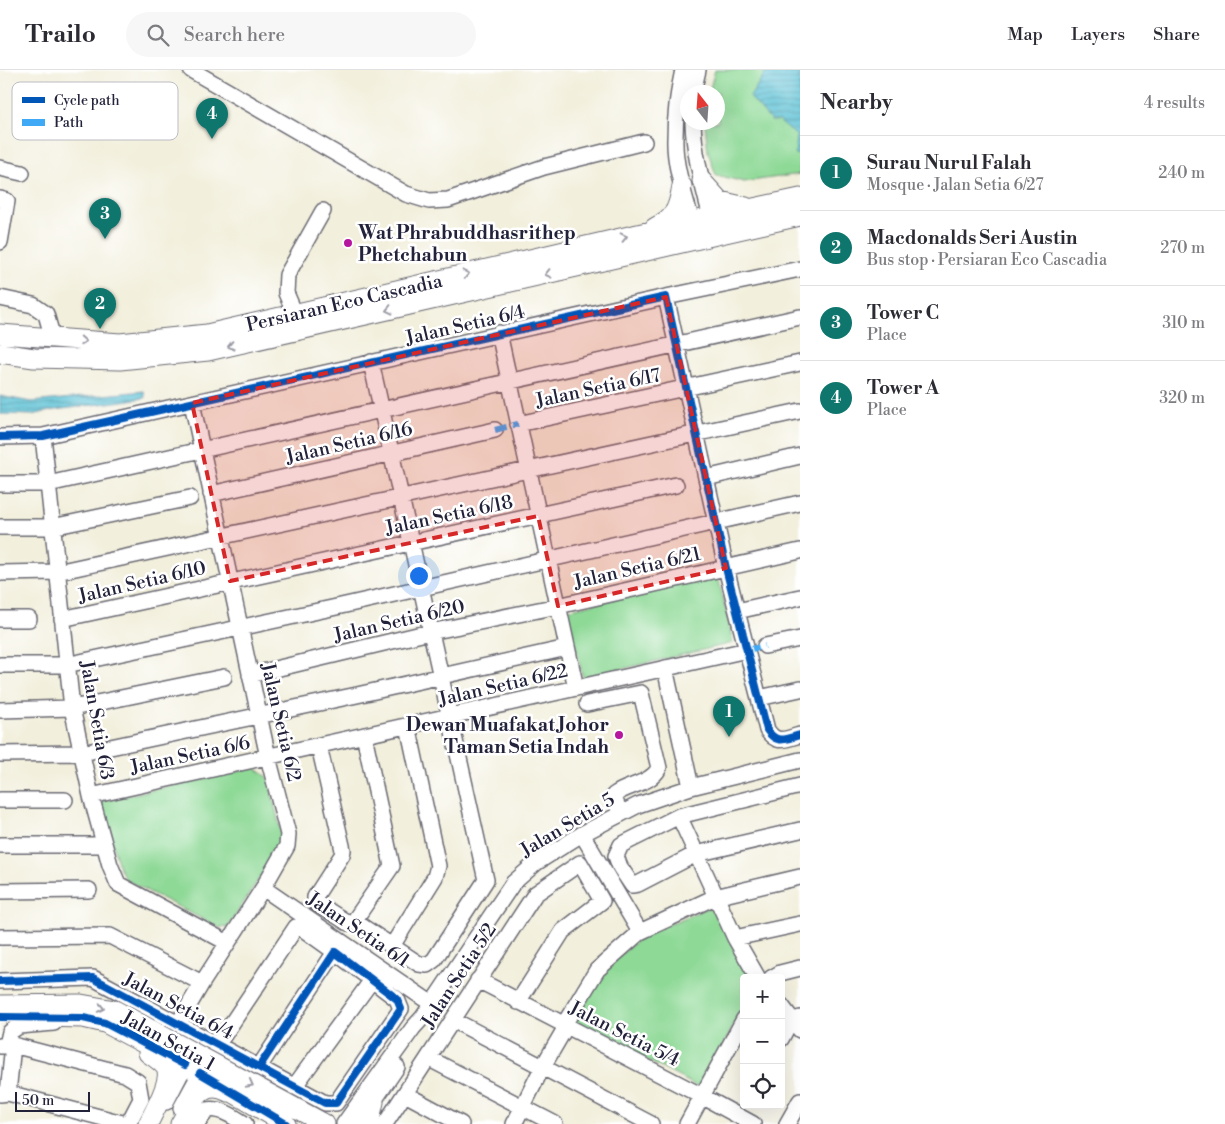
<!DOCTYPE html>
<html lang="en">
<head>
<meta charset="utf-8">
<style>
	body { margin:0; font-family:"Libre Bodoni",serif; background:#f7f7f7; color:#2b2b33 }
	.controls { position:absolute; right:15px; bottom:15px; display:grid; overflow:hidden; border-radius:5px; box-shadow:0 5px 20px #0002 }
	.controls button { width:45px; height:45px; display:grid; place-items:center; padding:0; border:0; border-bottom:1px solid #e1e1e2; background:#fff; color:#2b2b33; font:25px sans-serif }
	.compass { position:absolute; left:680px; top:15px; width:45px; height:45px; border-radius:50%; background:#fff; box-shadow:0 5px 20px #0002; rotate:343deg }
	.scale { position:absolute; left:15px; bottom:12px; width:75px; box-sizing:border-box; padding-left:5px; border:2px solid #22223b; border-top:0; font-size:14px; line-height:18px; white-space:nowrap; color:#22223b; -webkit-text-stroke:4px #fff; paint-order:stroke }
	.you { position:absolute; left:418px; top:505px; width:18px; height:18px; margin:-12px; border:4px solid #fff; border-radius:50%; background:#1a73e8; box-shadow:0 0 0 8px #1a73e833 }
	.badge { display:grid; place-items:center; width:32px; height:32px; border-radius:50%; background:#0f766e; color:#fff; font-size:16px; font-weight:700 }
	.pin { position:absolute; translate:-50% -41px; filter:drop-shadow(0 1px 2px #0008) }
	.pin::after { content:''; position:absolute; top:26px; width:18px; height:15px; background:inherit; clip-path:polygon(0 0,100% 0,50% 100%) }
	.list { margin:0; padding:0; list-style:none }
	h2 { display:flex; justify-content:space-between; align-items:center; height:65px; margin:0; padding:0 20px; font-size:21px }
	h2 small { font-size:16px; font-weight:400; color:#7c7c81 }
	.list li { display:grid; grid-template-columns:32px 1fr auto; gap:15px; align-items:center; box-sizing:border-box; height:75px; padding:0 20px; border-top:1px solid #e1e1e2 }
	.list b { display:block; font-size:19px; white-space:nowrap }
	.list p { margin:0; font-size:16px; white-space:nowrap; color:#7c7c81 }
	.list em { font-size:16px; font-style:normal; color:#7c7c81 }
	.icon { flex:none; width:28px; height:28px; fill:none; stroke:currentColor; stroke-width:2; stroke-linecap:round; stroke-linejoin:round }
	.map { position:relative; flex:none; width:800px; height:1054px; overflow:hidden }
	header { display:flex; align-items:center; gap:30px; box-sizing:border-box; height:70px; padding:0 25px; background:#fff; border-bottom:1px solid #e1e1e2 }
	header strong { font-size:24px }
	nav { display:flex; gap:28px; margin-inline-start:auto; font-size:18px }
	.search { width:350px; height:45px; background:#f7f7f7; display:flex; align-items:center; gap:12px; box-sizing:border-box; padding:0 18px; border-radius:28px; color:#7c7c81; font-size:19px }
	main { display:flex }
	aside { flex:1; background:#fff }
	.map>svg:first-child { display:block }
	.green { fill:#8ed996; stroke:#587e68 }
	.water { fill:url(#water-rules); stroke:#3c7088 }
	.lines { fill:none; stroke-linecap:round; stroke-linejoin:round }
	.minor-casing { stroke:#6b6a73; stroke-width:18 }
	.major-casing { stroke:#6b6a73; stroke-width:21 }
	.minor { stroke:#fff; stroke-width:15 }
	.major { stroke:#fff; stroke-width:19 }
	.quiet { stroke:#3fa9f5; stroke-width:6; stroke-dasharray:12 6; stroke-linecap:butt }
	.cycleway-casing { stroke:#fff; stroke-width:11 }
	.cycleway { stroke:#0057b8; stroke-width:8 }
	.oneway { stroke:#9c9ca7 }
	.marked { fill:#d62828; fill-opacity:0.2; stroke:#d62828; stroke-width:4; stroke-dasharray:10 6; stroke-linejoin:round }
	.poi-dot { fill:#b5179e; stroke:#fff; stroke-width:2 }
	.labels { text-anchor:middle; stroke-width:5; stroke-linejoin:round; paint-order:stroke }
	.poi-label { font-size:19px; font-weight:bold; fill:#22223b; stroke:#fff; text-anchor:start }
	.street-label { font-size:19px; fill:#22223b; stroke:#fff }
	.key { fill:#fff; stroke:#bdbdc4; stroke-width:1 }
	.key-label { font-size:14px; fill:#22223b }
</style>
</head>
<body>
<header>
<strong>Trailo</strong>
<div class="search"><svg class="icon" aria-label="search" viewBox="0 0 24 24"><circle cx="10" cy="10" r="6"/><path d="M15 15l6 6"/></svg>Search here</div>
<nav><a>Map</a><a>Layers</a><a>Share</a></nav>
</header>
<main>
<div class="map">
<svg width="800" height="1054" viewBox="0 0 800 1054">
	<defs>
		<pattern id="water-rules" width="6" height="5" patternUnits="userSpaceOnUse" patternTransform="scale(1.25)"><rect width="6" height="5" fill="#57bfd4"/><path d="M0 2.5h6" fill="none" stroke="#489bad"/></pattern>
	</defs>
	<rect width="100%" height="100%" fill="#fff"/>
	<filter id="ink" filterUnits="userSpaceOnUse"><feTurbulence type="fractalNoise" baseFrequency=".02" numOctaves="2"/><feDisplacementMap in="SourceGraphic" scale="10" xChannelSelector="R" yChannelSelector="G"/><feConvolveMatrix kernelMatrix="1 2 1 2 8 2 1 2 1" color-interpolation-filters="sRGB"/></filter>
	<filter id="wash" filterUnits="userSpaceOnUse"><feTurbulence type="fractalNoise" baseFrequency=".0096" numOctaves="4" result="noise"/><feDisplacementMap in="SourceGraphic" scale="20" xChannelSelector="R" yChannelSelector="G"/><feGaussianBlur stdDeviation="1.12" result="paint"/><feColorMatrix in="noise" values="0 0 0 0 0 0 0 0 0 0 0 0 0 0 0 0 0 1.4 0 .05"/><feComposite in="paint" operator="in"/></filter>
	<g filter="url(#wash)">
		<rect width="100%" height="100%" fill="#f2efdc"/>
		<!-- green -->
		<path class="green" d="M715 0H800V104L744 112 716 105 708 82 705 53 718 52V22H709Z
			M712 506 719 511 733 573 583 608 567 540Z
			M255 698 268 707 283 771 228 857 220 858 126 810 119 797 101 731Z
			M714 835 750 908H744V936L700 1018 576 953 600 903 642 866Z"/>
		<!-- water -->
		<path class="water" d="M770 0H800V84H795L797 66 779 51H771L750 27 765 3Z
			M144 321 145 328 55 340 32 345 0 344V326L31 332Z"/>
	</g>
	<g filter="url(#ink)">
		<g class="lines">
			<!-- minor casing -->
			<g class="minor-casing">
				<path id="minor" d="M191 0 406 124 429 131 448 130 544 97 644 72
					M683 0C678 22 675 46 675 69 674 96 685 126 692 152
					M693 22 698 0
					M693 52C694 85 703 116 711 147
					M0 98 22 103
					M0 129 7 131 0 172
					M666 227 800 199
					M0 228 33 235 46 244 53 269
					M295 244 286 223 287 205 323 141
					M499 263 576 618
					M518 354 800 293
					M43 366 72 638 91 726 110 795 118 814 228 873
					M0 367 43 366 666 227 726 498 767 660C777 675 785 669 800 665
					M706 408 800 386
					M0 414H48L800 247
					M211 424 495 360
					M0 457H52L190 428
					M0 503 57 502 800 341
					M737 541 800 527
					M0 549H29
					M62 549 676 415
					M765 576 800 569
					M0 595H66L332 538 800 433
					M665 598 691 717
					M250 605 430 562 558 536 800 481
					M759 628 800 619
					M587 634 641 623 659 698C650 715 628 714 614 725V728L621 744
					M0 640 72 638 224 607
					M319 676 343 780 342 785 315 827V832L348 853 354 851 419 894 427 895 434 890 486 810 371 292
					M0 684 82 683 357 625 567 578
					M800 716 679 746 621 775 616 786 620 797 632 815 638 814 696 784 800 760
					M91 726 747 580
					M0 730H65
					M679 746 735 868 758 908
					M582 764 640 862
					M0 775H104
					M263 818 432 934
					M0 821 89 820
					M354 851 392 796 364 665
					M0 867 110 866 202 913
					M735 868 800 854
					M392 876 435 807 438 796 408 656
					M771 908 780 903 800 898
					M478 910 702 1026 753 1054
					M0 911 93 908 325 1033H336L401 939 397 929 335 882 259 997
					M781 935 800 960
					M453 950 651 1054
					M565 953 597 900 640 862 715 827 800 807
					M178 954 202 913 263 818 287 776 288 764 268 687 192 333
					M781 969 790 952 800 948
					M218 974 296 857H300L335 882
					M7 975 10 962 19 956 54 953
					M0 976 13 975 125 1004 138 1012 141 1029 128 1054
					M428 988 555 1054
					M294 1017 372 910
					M8 1023 13 975
					M0 1024 8 1023 126 1054
					M405 1024 461 1054
					M166 1032 190 986
					M181 1038 205 994
					M197 1054 207 1040C221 1037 233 1047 245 1054
					M344 1054 413 958 423 947 513 813 536 793 582 764 638 735 691 717 800 690
					M358 1054 397 997
					M385 1054 535 824 580 793 602 831 563 861 518 932
					M514 1054 542 998 567 955
					M687 1054 744 949
					M787 1054 800 1031"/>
			</g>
			<!-- major casing -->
			<g class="major-casing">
				<path id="major" d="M702 111 720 131 746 137
					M654 158C676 146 678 139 682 116
					M0 264 120 273 207 264 711 147 800 128
					M0 283 34 288 120 290 208 281 800 146
					M0 935 81 934 115 940 325 1054
					M39 947 83 948 105 953 200 1003 286 1054
					M148 983C154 987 162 992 166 998 172 1011 154 1041 148 1054
					M180 1054C191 1036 201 1007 228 1022
					M369 1054 374 1032"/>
			</g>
			<!-- minor -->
			<use href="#minor" class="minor"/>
			<!-- major -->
			<use href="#major" class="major"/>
			<!-- quiet -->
			<path class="quiet" d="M495 360 518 354
				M747 580 765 576"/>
			<!-- cycleway casing -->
			<g class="cycleway-casing">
				<path id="cycleway" d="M0 367 43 366 666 227 726 498 767 660C777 675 785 669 800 665
					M0 911 93 908 325 1033H336L401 939 397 929 335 882 259 997
					M0 947 83 948 105 953 185 995
					M200 1003 286 1054"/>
			</g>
			<!-- cycleway -->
			<use href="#cycleway" class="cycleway"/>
		</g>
		<!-- one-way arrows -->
		<defs><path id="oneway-chevron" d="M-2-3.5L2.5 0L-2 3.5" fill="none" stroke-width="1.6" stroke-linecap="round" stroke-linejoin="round" transform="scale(1.25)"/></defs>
		<g class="oneway">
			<use href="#oneway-chevron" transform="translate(624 167) rotate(-13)"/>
			<use href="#oneway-chevron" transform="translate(466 204) rotate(-13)"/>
			<use href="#oneway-chevron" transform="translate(548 204) rotate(167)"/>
			<use href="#oneway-chevron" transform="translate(389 240) rotate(167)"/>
			<use href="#oneway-chevron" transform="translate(83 271) rotate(3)"/>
			<use href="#oneway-chevron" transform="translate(231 276) rotate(167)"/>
			<use href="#oneway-chevron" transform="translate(101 938) rotate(11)"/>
			<use href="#oneway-chevron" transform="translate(250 1014) rotate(28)"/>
		</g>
	</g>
	<!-- marked area -->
	<path class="marked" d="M666 227 726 498 558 536 538 446 230 511 192 333Z"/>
	<!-- markers -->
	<g class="poi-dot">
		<circle cx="348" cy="173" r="5"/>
		<circle cx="619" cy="665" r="5"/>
	</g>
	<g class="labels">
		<!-- poi labels -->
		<g class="poi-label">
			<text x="358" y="169">Wat Phrabuddhasrithep<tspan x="358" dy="22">Phetchabun</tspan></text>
			<text x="609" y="661" text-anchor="end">Dewan Muafakat Johor<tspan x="609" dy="22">Taman Setia Indah</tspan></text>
		</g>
		<!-- street labels -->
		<g class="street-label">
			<text transform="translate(344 232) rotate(-13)" y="7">Persiaran Eco Cascadia</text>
			<text transform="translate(465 254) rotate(-13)" y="7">Jalan Setia 6/4</text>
			<text transform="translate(598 317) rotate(-12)" y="7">Jalan Setia 6/17</text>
			<text transform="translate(349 372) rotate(-13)" y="7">Jalan Setia 6/16</text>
			<text transform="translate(449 444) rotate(-12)" y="7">Jalan Setia 6/18</text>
			<text transform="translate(637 497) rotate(-13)" y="7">Jalan Setia 6/21</text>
			<text transform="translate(142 511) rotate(-13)" y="7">Jalan Setia 6/10</text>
			<text transform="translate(399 550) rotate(-13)" y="7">Jalan Setia 6/20</text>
			<text transform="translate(503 614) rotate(-13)" y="7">Jalan Setia 6/22</text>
			<text transform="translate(98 650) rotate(80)" y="7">Jalan Setia 6/3</text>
			<text transform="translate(282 652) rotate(77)" y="7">Jalan Setia 6/2</text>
			<text transform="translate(190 684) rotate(-12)" y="7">Jalan Setia 6/6</text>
			<text transform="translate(567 754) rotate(-31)" y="7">Jalan Setia 5</text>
			<text transform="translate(359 859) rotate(34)" y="7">Jalan Setia 6/1</text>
			<text transform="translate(458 905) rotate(-57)" y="7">Jalan Setia 5/2</text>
			<text transform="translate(179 935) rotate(28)" y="7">Jalan Setia 6/4</text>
			<text transform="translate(625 963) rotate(27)" y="7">Jalan Setia 5/4</text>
			<text transform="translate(169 970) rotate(29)" y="7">Jalan Setia 1</text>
		</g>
	</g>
	<!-- legend -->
	<rect x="12" y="12" width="166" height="58" rx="8" class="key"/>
	<rect x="22" y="27" width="23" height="6" fill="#0057b8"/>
	<rect x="22" y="49" width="23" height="7" fill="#3fa9f5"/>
	<g class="key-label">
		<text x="54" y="35">Cycle path</text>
		<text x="54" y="57">Path</text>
	</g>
</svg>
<div class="controls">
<button>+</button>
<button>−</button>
<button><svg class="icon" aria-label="locate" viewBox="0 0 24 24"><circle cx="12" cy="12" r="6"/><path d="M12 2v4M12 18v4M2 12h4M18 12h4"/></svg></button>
</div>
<svg class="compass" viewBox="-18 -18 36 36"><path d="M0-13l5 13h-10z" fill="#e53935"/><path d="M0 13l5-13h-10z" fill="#7c7c81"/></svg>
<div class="scale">50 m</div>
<div class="you"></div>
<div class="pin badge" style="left:729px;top:667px">1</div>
<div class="pin badge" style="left:100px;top:259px">2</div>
<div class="pin badge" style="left:105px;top:169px">3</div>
<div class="pin badge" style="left:212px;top:69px">4</div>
</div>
<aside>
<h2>Nearby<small>4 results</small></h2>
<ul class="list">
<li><span class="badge">1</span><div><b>Surau Nurul Falah</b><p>Mosque · Jalan Setia 6/27</p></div><em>240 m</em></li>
<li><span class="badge">2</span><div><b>Macdonalds Seri Austin</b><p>Bus stop · Persiaran Eco Cascadia</p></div><em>270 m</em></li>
<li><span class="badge">3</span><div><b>Tower C</b><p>Place</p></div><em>310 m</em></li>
<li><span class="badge">4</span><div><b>Tower A</b><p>Place</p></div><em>320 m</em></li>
</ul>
</aside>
</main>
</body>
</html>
